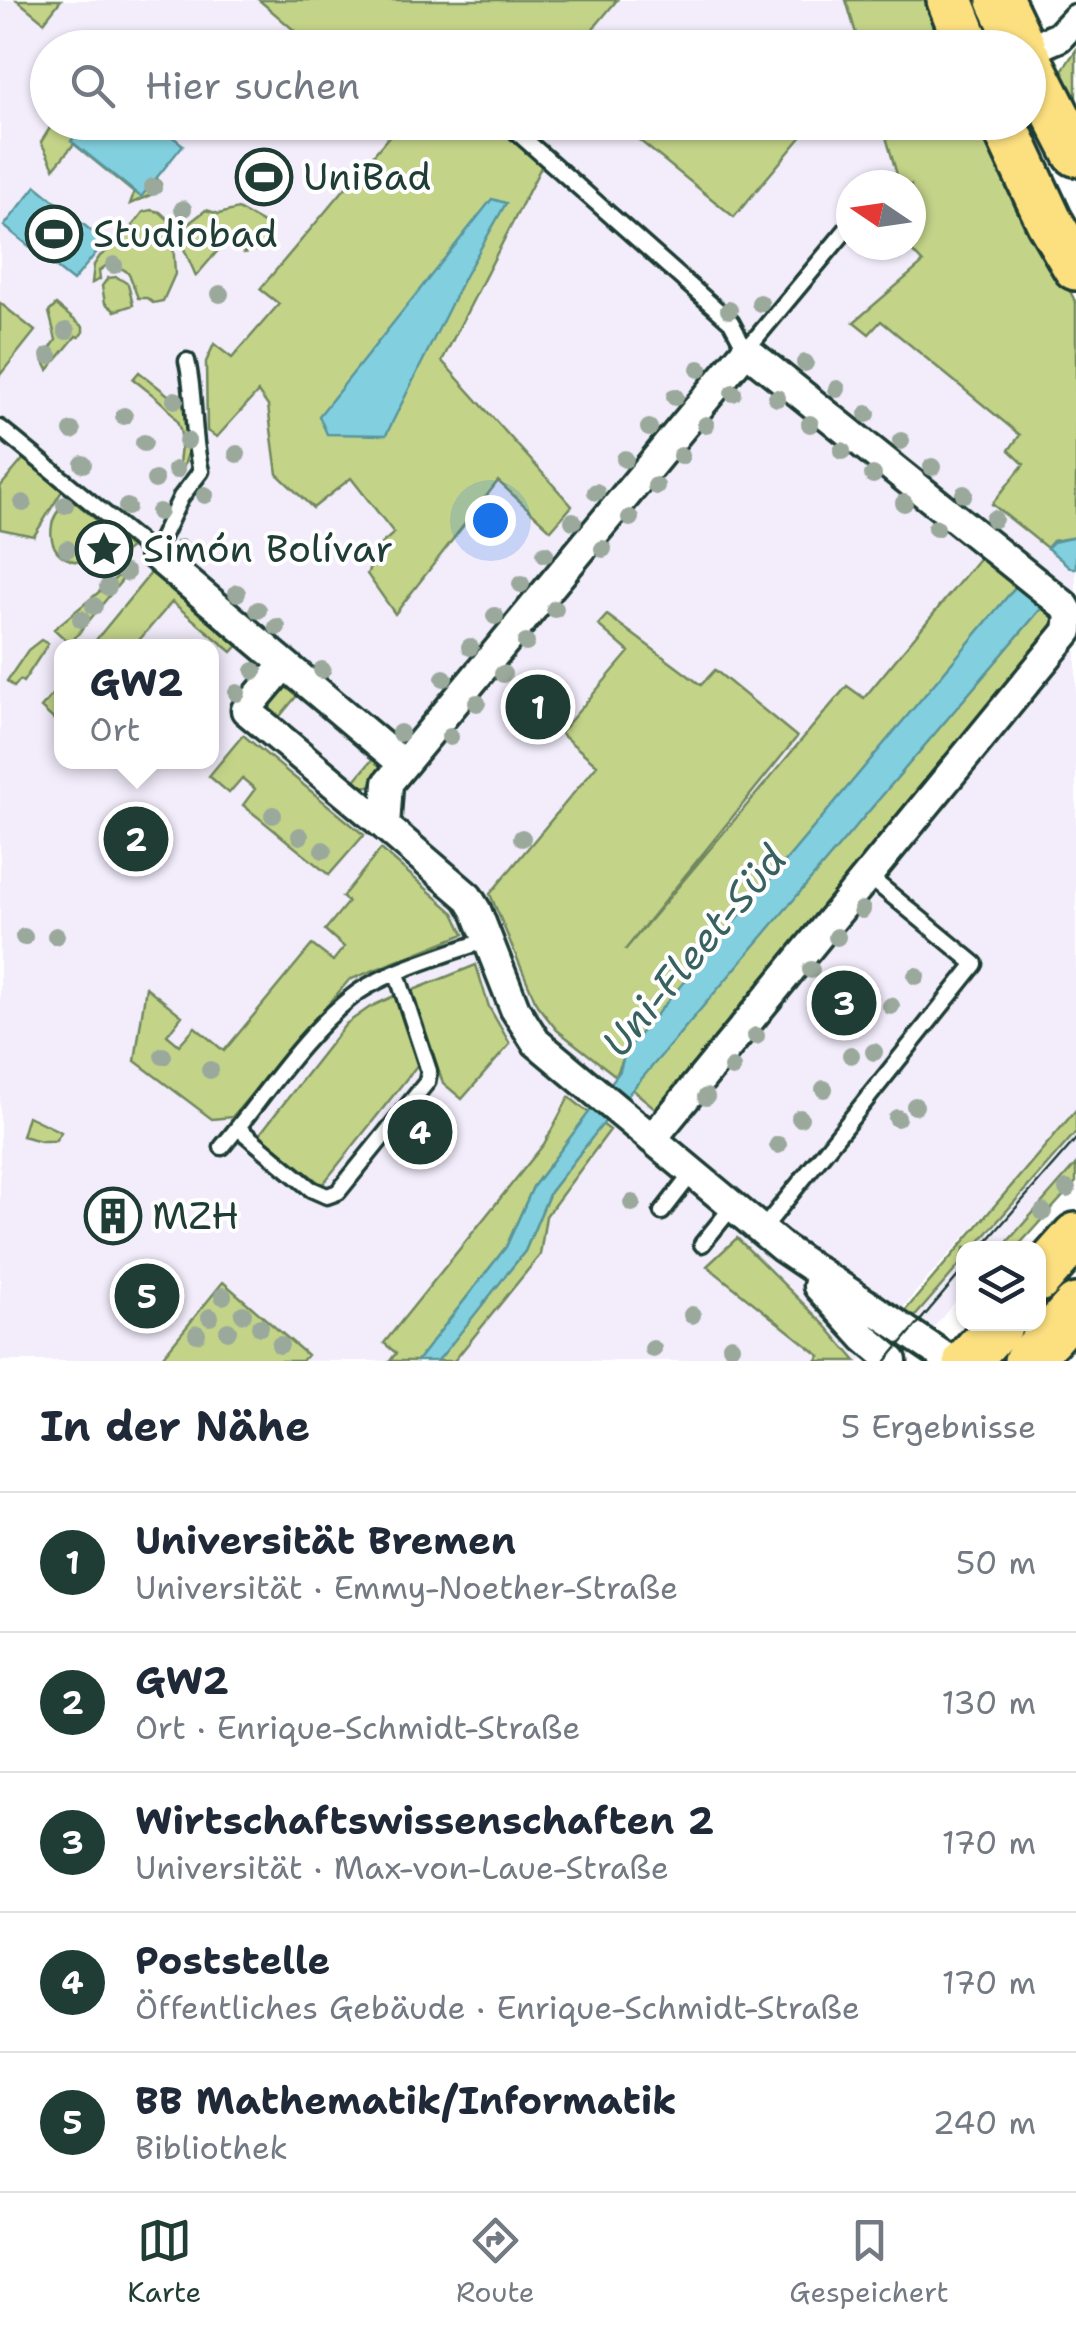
<!DOCTYPE html>
<html lang="de">
<head>
<meta charset="utf-8">
<style>
	body { margin:0; font-family:"Shantell Sans",sans-serif; background:#f6f6f7; color:#1f2937 }
	.controls { position:absolute; right:30px; bottom:30px; display:grid; overflow:hidden; border-radius:20px; box-shadow:0 2px 8px #0004 }
	.controls button { width:90px; height:90px; display:grid; place-items:center; padding:0; border:0; border-bottom:2px solid #e0e1e3; background:#fff; color:#1f2937; font:50px sans-serif }
	.compass { position:absolute; left:836px; top:170px; width:90px; height:90px; border-radius:50%; background:#fff; box-shadow:0 2px 8px #0004; rotate:283deg }
	.you { position:absolute; left:490px; top:520px; width:35px; height:35px; margin:-25px; border:8px solid #fff; border-radius:50%; background:#1a73e8; box-shadow:0 0 0 15px #1a73e833 }
	.badge { display:grid; place-items:center; width:65px; height:65px; border-radius:50%; background:#1f3d34; color:#fff; font-size:32px; font-weight:700 }
	.pin { position:absolute; translate:-50% -50%; border:5px solid #fff; box-shadow:0 2px 10px #0006 }
	.popup { position:absolute; left:54px; top:639px; width:165px; height:130px; box-sizing:border-box; display:grid; place-content:center; border-radius:20px; background:#fff; filter:drop-shadow(0 2px 8px #0005); font-size:32px; white-space:nowrap; color:#747a83 }
	.popup b { font-size:38px; color:#1f2937 }
	.popup::after { content:''; position:absolute; left:50%; top:100%; margin-left:-20px; border:20px solid transparent; border-top-color:#fff }
	.list { margin:0; padding:0; list-style:none }
	h2 { display:flex; justify-content:space-between; align-items:center; height:130px; margin:0; padding:0 40px; font-size:42px }
	h2 small { font-size:32px; font-weight:400; color:#747a83 }
	.list li { display:grid; grid-template-columns:65px 1fr auto; gap:30px; align-items:center; box-sizing:border-box; height:140px; padding:0 40px; border-top:2px solid #e0e1e3 }
	.list b { display:block; font-size:38px; white-space:nowrap }
	.list p { margin:0; font-size:32px; white-space:nowrap; color:#747a83 }
	.list em { font-size:32px; font-style:normal; color:#747a83 }
	.icon { flex:none; width:55px; height:55px; fill:none; stroke:currentColor; stroke-width:2; stroke-linecap:round; stroke-linejoin:round }
	.map { position:relative; flex:none; width:1076px; height:1361px; overflow:hidden }
	.search { position:absolute; background:#fff; box-shadow:0 2px 8px #0004; left:30px; right:30px; top:30px; height:110px; display:flex; align-items:center; gap:25px; box-sizing:border-box; padding:0 35px; border-radius:55px; color:#747a83; font-size:38px }
	.sheet { height:830px; background:#fff }
	nav { display:flex; justify-content:space-around; align-items:center; box-sizing:border-box; height:140px; border-top:2px solid #e0e1e3; background:#fff; font-size:28px; color:#747a83 }
	nav a { display:grid; justify-items:center; gap:5px }
	nav .on { color:#1f3d34 }
	.map>svg:first-child { display:block }
	.built { fill:#f2ecfb; fill-rule:evenodd }
	.green { fill:#c3d489; stroke:#71885e; stroke-width:2.5 }
	.water { fill:#82d0df; stroke:#5a959b; stroke-width:2.5 }
	.lines { fill:none; stroke-linecap:round; stroke-linejoin:round }
	.service-casing { stroke:#1f3d34; stroke-width:21 }
	.minor-casing { stroke:#1f3d34; stroke-width:35 }
	.primary-casing { stroke:#1f3d34; stroke-width:52 }
	.service { stroke:#fff; stroke-width:14 }
	.minor { stroke:#fff; stroke-width:28 }
	.primary { stroke:#fce080; stroke-width:45 }
	.tram { stroke:#1f3d34; stroke-width:2.5 }
	.tree { fill:#9aa99b }
	.labels { text-anchor:middle; stroke-width:8; stroke-linejoin:round; paint-order:stroke }
	.poi-label { font-size:38px; fill:#1f3d34; stroke:#fff; text-anchor:start }
	.water-label { font-size:40px; font-style:italic; fill:#38625f; stroke:#fff }
</style>
</head>
<body>
<div class="map">
<svg width="1076" height="1361" viewBox="0 0 1076 1361">
	<rect width="100%" height="100%" fill="#fff"/>
	<filter id="ink" filterUnits="userSpaceOnUse"><feTurbulence type="fractalNoise" baseFrequency=".01" numOctaves="2"/><feDisplacementMap in="SourceGraphic" scale="20" xChannelSelector="R" yChannelSelector="G"/><feConvolveMatrix kernelMatrix="1 2 1 2 8 2 1 2 1" color-interpolation-filters="sRGB"/></filter>
	<g filter="url(#ink)">
		<!-- built -->
		<path class="built" d="M0 0H929L949 47 48 48V122L985 123 1076 303V1111L913 1295 862 1361H0ZM851 185H911V245H851ZM61 646H211V762H61Z
			M1076 1132V1164L1002 1248H974Z
			M963 1261V1292L906 1361H879Z"/>
		<!-- green -->
		<path class="green" d="M17 0H61L44 22Z
			M259 0H617L578 47 301 48 296 44 295 31Z
			M846 0H929L949 47H860Z
			M1076 50V107L1061 72Z
			M53 123H119L161 184 160 191 130 204 134 193 74 144 54 168 41 142Z
			M390 123H532L541 167 442 361 572 506 551 530 498 481 395 614 367 574 372 564 365 558 394 533 351 478 313 508 277 474 268 406 258 392 217 437 207 431 206 362 214 344 232 358 279 304 260 289 391 134 393 127Z
			M618 123H800L803 135 734 217Z
			M882 123H985L1076 303V537L1053 541 1047 548 992 504 1024 464 1009 450 1020 435 881 321 869 334 854 322 923 263 906 245H911V185H900Z
			M238 209 265 224C270 243 262 250 244 253L227 240 196 276 181 242 183 228 206 210 219 214Z
			M151 210 160 212 172 223 175 274 163 301 153 303 147 298H138C128 275 135 271 108 264L99 271 100 279 92 283 94 265 100 256 121 241 143 212Z
			M117 277 128 284 133 305 115 311 105 303 102 286 108 278Z
			M0 303 35 331 0 375Z
			M56 305 83 327V332L79 337 76 336 48 370 43 360 56 340 49 312Z
			M139 372 172 398 181 394C195 415 191 454 180 475 177 458 183 447 181 435 178 410 151 394 133 379Z
			M25 457 62 491 34 536 0 529V487Z
			M69 497 130 548C105 569 44 572 52 525 53 515 63 505 69 497Z
			M982 555 1018 584 626 1052 616 1076 557 1030 537 1005 490 894 597 765 560 733 629 652 598 625 607 615 701 685 715 670 797 737 625 950 847 686 864 698Z
			M128 568 131 569 70 644 54 629Z
			M157 572 241 642 232 652 172 602 134 646H91L151 573Z
			M1044 605 1059 617 656 1109 632 1089Z
			M41 640 48 644 23 682 20 680 14 687 7 681 28 650Z
			M61 684V726L41 708Z
			M286 686 300 692 275 722 268 702 279 687Z
			M243 735 364 835 329 875 243 805 255 789 242 778 229 793 209 776Z
			M377 754 382 758 383 769 369 786 357 787 352 784Z
			M381 849 454 913 464 934 349 980 232 1117 212 1119 135 1061 146 987 182 1016 167 1035 179 1045 195 1027 224 1051 312 945 333 961 344 947 325 930 348 902 342 897Z
			M476 965 489 1007 510 1044 462 1099 443 1083 411 991Z
			M396 995 419 1063 322 1185 259 1135 346 1024 370 1007Z
			M569 1097 589 1113 533 1187 506 1247 417 1361H390L396 1353 384 1343 544 1144Z
			M1076 1110V1132L974 1248H964L963 1261 911 1321 904 1312Z
			M28 1116 61 1132 55 1141H41L22 1136Z
			M602 1124 610 1130 546 1216 540 1255 454 1361H437L525 1251 550 1192Z
			M1076 1164V1182L1016 1248H1002Z
			M737 1238 825 1325 856 1361H816L820 1356 707 1266Z
			M223 1282 307 1355 302 1361H159Z"/>
		<!-- water -->
		<path class="water" d="M155 123 183 145 141 197 71 141 86 123Z
			M36 186 105 242 73 281 4 226Z
			M492 199 506 203 465 276 386 435 327 434 319 416Z
			M1076 537V568H1071L1047 548 1053 542Z
			M1018 584 1044 605 598 1130 550 1192 525 1251 442 1356 437 1361H417L506 1247 533 1187 620 1071 625 1052Z"/>
		<g class="lines">
			<!-- service casing -->
			<g class="service-casing">
				<path id="service" d="M512 128 731 322 746 350 851 224
					M0 428 154 554 181 497 201 471C191 433 196 399 187 361
					M238 1128 311 1189 327 1196 338 1192 427 1082 429 1071 397 974
					M222 1147C262 1099 303 1035 353 996 382 973 450 953 487 940
					M662 1212 693 1172
					M762 1230 975 964 867 875
					M702 1244 733 1206"/>
			</g>
			<!-- minor casing -->
			<g class="minor-casing">
				<path id="minor" d="M1028 50 1059 37 1076 19
					M154 554 403 764
					M283 666 246 710 385 826
					M652 1139 1068 631 1070 615 1065 606 746 350 388 783 385 826 468 897 476 910 515 1009 536 1042 783 1248 951 1361
					M818 1286 865 1338 892 1361"/>
			</g>
			<!-- primary casing -->
			<g class="primary-casing">
				<path id="primary" d="M950 0 969 48
					M1000 0 1023 48
					M1028 59 1076 153
					M1003 122 1049 221 1076 267
					M1038 1279 1076 1236
					M967 1361 1000 1324
					M1027 1361 1076 1307"/>
			</g>
			<!-- service -->
			<use href="#service" class="service"/>
			<!-- minor -->
			<use href="#minor" class="minor"/>
			<!-- primary -->
			<use href="#primary" class="primary"/>
			<!-- tram -->
			<path class="tram" d="M981 1248 1076 1139
				M886 1361 964 1269"/>
		</g>
		<!-- trees -->
		<g class="tree">
			<circle cx="153" cy="187" r="9"/>
			<circle cx="183" cy="209" r="9"/>
			<circle cx="114" cy="265" r="9"/>
			<circle cx="220" cy="294" r="9"/>
			<circle cx="760" cy="303" r="9"/>
			<circle cx="729" cy="310" r="9"/>
			<circle cx="66" cy="331" r="9"/>
			<circle cx="49" cy="356" r="9"/>
			<circle cx="805" cy="363" r="9"/>
			<circle cx="699" cy="369" r="9"/>
			<circle cx="837" cy="389" r="9"/>
			<circle cx="733" cy="393" r="9"/>
			<circle cx="675" cy="397" r="9"/>
			<circle cx="777" cy="398" r="9"/>
			<circle cx="175" cy="400" r="9"/>
			<circle cx="867" cy="414" r="9"/>
			<circle cx="124" cy="416" r="9"/>
			<circle cx="810" cy="424" r="9"/>
			<circle cx="706" cy="425" r="9"/>
			<circle cx="649" cy="428" r="9"/>
			<circle cx="72" cy="431" r="9"/>
			<circle cx="187" cy="441" r="9"/>
			<circle cx="901" cy="441" r="9"/>
			<circle cx="144" cy="443" r="9"/>
			<circle cx="842" cy="451" r="9"/>
			<circle cx="237" cy="454" r="9"/>
			<circle cx="681" cy="456" r="9"/>
			<circle cx="625" cy="459" r="9"/>
			<circle cx="83" cy="464" r="9"/>
			<circle cx="932" cy="467" r="9"/>
			<circle cx="176" cy="470" r="9"/>
			<circle cx="873" cy="475" r="9"/>
			<circle cx="155" cy="480" r="9"/>
			<circle cx="656" cy="486" r="9"/>
			<circle cx="596" cy="492" r="9"/>
			<circle cx="964" cy="494" r="9"/>
			<circle cx="205" cy="495" r="9"/>
			<circle cx="23" cy="503" r="9"/>
			<circle cx="904" cy="503" r="9"/>
			<circle cx="65" cy="505" r="9"/>
			<circle cx="127" cy="507" r="9"/>
			<circle cx="159" cy="512" r="9"/>
			<circle cx="630" cy="518" r="9"/>
			<circle cx="994" cy="519" r="9"/>
			<circle cx="573" cy="521" r="9"/>
			<circle cx="936" cy="528" r="9"/>
			<circle cx="95" cy="534" r="9"/>
			<circle cx="181" cy="548" r="9"/>
			<circle cx="67" cy="549" r="9"/>
			<circle cx="603" cy="549" r="9"/>
			<circle cx="545" cy="554" r="9"/>
			<circle cx="91" cy="557" r="9"/>
			<circle cx="126" cy="573" r="9"/>
			<circle cx="521" cy="584" r="9"/>
			<circle cx="108" cy="587" r="9"/>
			<circle cx="237" cy="593" r="9"/>
			<circle cx="94" cy="606" r="9"/>
			<circle cx="555" cy="609" r="9"/>
			<circle cx="258" cy="610" r="9"/>
			<circle cx="495" cy="616" r="9"/>
			<circle cx="81" cy="619" r="9"/>
			<circle cx="277" cy="627" r="9"/>
			<circle cx="526" cy="643" r="9"/>
			<circle cx="470" cy="647" r="9"/>
			<circle cx="322" cy="670" r="9"/>
			<circle cx="254" cy="671" r="9"/>
			<circle cx="503" cy="674" r="9"/>
			<circle cx="444" cy="678" r="9"/>
			<circle cx="237" cy="693" r="9"/>
			<circle cx="477" cy="703" r="9"/>
			<circle cx="400" cy="733" r="9"/>
			<circle cx="450" cy="737" r="9"/>
			<circle cx="273" cy="815" r="9"/>
			<circle cx="300" cy="836" r="9"/>
			<circle cx="522" cy="838" r="9"/>
			<circle cx="323" cy="850" r="9"/>
			<circle cx="862" cy="910" r="9"/>
			<circle cx="56" cy="936" r="9"/>
			<circle cx="24" cy="937" r="9"/>
			<circle cx="837" cy="937" r="9"/>
			<circle cx="811" cy="970" r="9"/>
			<circle cx="916" cy="976" r="9"/>
			<circle cx="891" cy="1006" r="9"/>
			<circle cx="756" cy="1036" r="9"/>
			<circle cx="874" cy="1052" r="9"/>
			<circle cx="851" cy="1055" r="9"/>
			<circle cx="163" cy="1056" r="9"/>
			<circle cx="732" cy="1068" r="9"/>
			<circle cx="210" cy="1070" r="9"/>
			<circle cx="824" cy="1089" r="9"/>
			<circle cx="706" cy="1097" r="9"/>
			<circle cx="915" cy="1106" r="9"/>
			<circle cx="800" cy="1118" r="9"/>
			<circle cx="897" cy="1118" r="9"/>
			<circle cx="778" cy="1145" r="9"/>
			<circle cx="1067" cy="1189" r="9"/>
			<circle cx="632" cy="1203" r="9"/>
			<circle cx="1043" cy="1212" r="9"/>
			<circle cx="223" cy="1296" r="9"/>
			<circle cx="243" cy="1314" r="9"/>
			<circle cx="692" cy="1315" r="9"/>
			<circle cx="210" cy="1317" r="9"/>
			<circle cx="260" cy="1327" r="9"/>
			<circle cx="228" cy="1331" r="9"/>
			<circle cx="197" cy="1334" r="9"/>
			<circle cx="280" cy="1345" r="9"/>
			<circle cx="731" cy="1346" r="9"/>
			<circle cx="653" cy="1349" r="9"/>
		</g>
	</g>
	<!-- icons -->
	<defs>
		<g id="stadium-ring" transform="scale(2.875)"><circle r="9.5" fill="#fff" stroke="#1f3d34" stroke-width="1.5"/><path d="M0-5a6.5 5 0 1 0 0 10a6.5 5 0 1 0 0-10ZM-3.5-1.8h7v3.6h-7Z" fill="#1f3d34"/></g>
		<g id="sight-ring" transform="scale(2.875)"><circle r="9.5" fill="#fff" stroke="#1f3d34" stroke-width="1.5"/><path d="M0-6L1.8-2.2L6-1.7L2.9 1.2L3.7 5.4L0 3.3L-3.7 5.4L-2.9 1.2L-6-1.7L-1.8-2.2Z" fill="#1f3d34"/></g>
		<g id="building-ring" transform="scale(2.875)"><circle r="9.5" fill="#fff" stroke="#1f3d34" stroke-width="1.5"/><path d="M-4-6H4V6H1V3H-1V6H-4ZM-2.5-4.3h1.7v1.8h-1.7ZM.8-4.3h1.7v1.8H.8ZM-2.5-1h1.7V.8h-1.7ZM.8-1h1.7V.8H.8Z" fill="#1f3d34"/></g>
	</defs>
	<g fill-rule="evenodd">
		<use href="#stadium-ring" x="264" y="177"/>
		<use href="#stadium-ring" x="54" y="234"/>
		<use href="#sight-ring" x="104" y="549"/>
		<use href="#building-ring" x="113" y="1216"/>
	</g>
	<g class="labels">
		<!-- poi labels -->
		<g class="poi-label">
			<text x="303" y="190">UniBad</text>
			<text x="93" y="247">Studiobad</text>
			<text x="143" y="562">Simón Bolívar</text>
			<text x="152" y="1229">MZH</text>
		</g>
		<!-- water labels -->
		<g class="water-label">
			<text transform="translate(694 951) rotate(-50)" y="14">Uni-Fleet-Süd</text>
		</g>
	</g>
</svg>
<div class="controls">
<button><svg class="icon" aria-label="layers" viewBox="0 0 24 24"><path d="M12 4l9 5-9 5-9-5zM3 14l9 5 9-5"/></svg></button>
</div>
<svg class="compass" viewBox="-18 -18 36 36"><path d="M0-13l5 13h-10z" fill="#e53935"/><path d="M0 13l5-13h-10z" fill="#747a83"/></svg>
<div class="you"></div>
<div class="pin badge" style="left:538px;top:707px">1</div>
<div class="pin badge" style="left:136px;top:839px">2</div>
<div class="popup"><b>GW2</b>Ort</div>
<div class="pin badge" style="left:844px;top:1003px">3</div>
<div class="pin badge" style="left:420px;top:1132px">4</div>
<div class="pin badge" style="left:147px;top:1296px">5</div>
<div class="search"><svg class="icon" aria-label="search" viewBox="0 0 24 24"><circle cx="10" cy="10" r="6"/><path d="M15 15l6 6"/></svg>Hier suchen</div>
</div>
<section class="sheet">
<h2>In der Nähe<small>5 Ergebnisse</small></h2>
<ul class="list">
<li><span class="badge">1</span><div><b>Universität Bremen</b><p>Universität · Emmy-Noether-Straße</p></div><em>50 m</em></li>
<li><span class="badge">2</span><div><b>GW2</b><p>Ort · Enrique-Schmidt-Straße</p></div><em>130 m</em></li>
<li><span class="badge">3</span><div><b>Wirtschaftswissenschaften 2</b><p>Universität · Max-von-Laue-Straße</p></div><em>170 m</em></li>
<li><span class="badge">4</span><div><b>Poststelle</b><p>Öffentliches Gebäude · Enrique-Schmidt-Straße</p></div><em>170 m</em></li>
<li><span class="badge">5</span><div><b>BB Mathematik/Informatik</b><p>Bibliothek</p></div><em>240 m</em></li>
</ul>
</section>
<nav>
<a class="on"><svg class="icon" aria-label="map" viewBox="0 0 24 24"><path d="M3 6l6-2 6 2 6-2v14l-6 2-6-2-6 2zM9 4v14M15 6v14"/></svg>Karte</a>
<a><svg class="icon" aria-label="directions" viewBox="0 0 24 24"><path d="M12 3l9 9-9 9-9-9zM9 14v-3h6M13 9l2 2-2 2"/></svg>Route</a>
<a><svg class="icon" aria-label="saved" viewBox="0 0 24 24"><path d="M7 4h10v16l-5-4-5 4z"/></svg>Gespeichert</a>
</nav>
</body>
</html>
